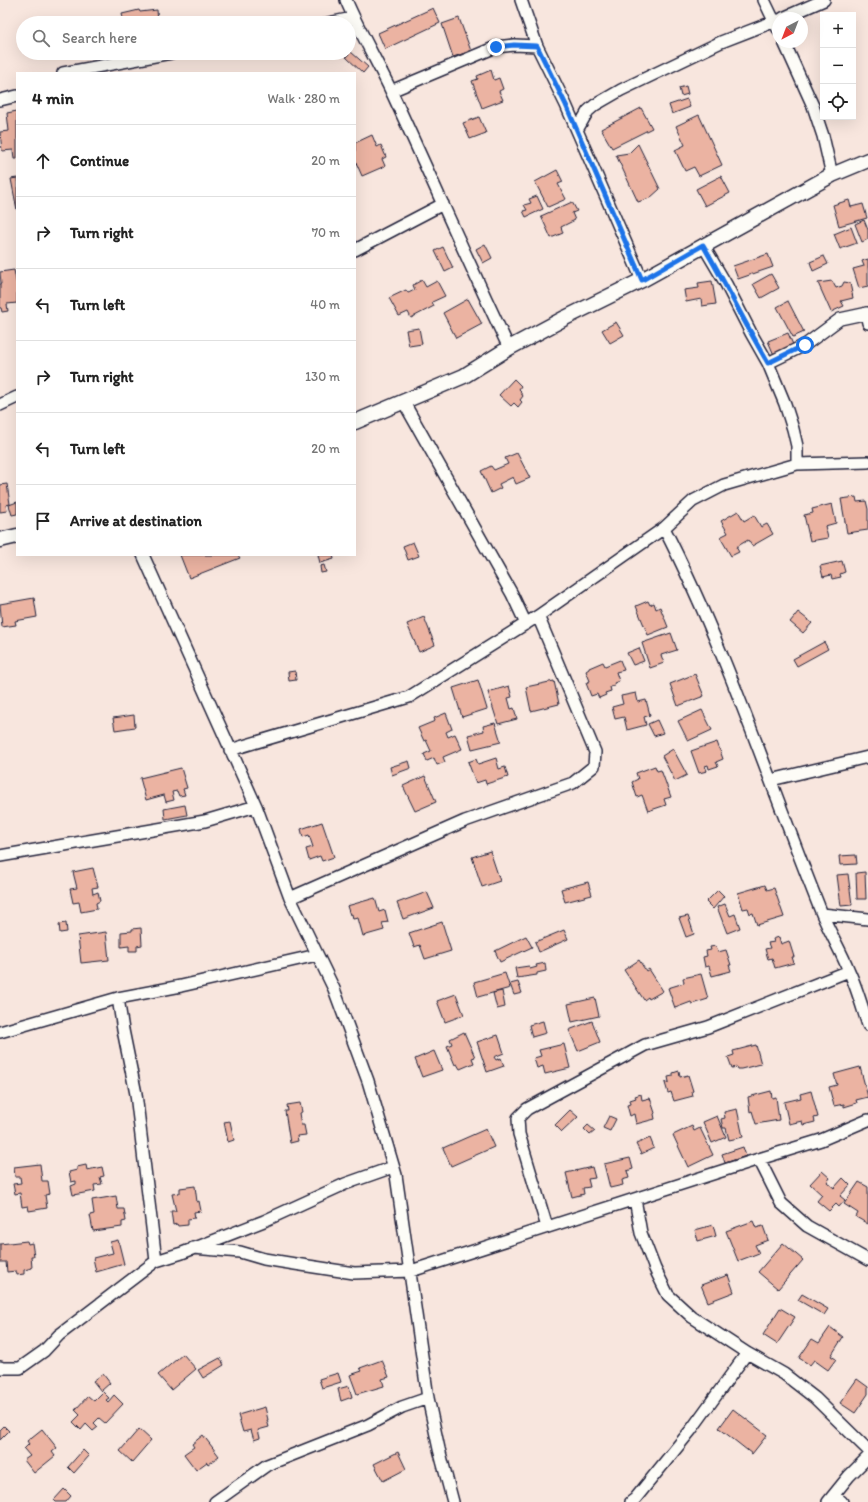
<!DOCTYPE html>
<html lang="en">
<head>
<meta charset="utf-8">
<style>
	body { margin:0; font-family:Itim,sans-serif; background:#f6f6f6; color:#222 }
	.controls { position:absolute; right:12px; top:12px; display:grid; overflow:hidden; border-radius:0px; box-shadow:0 4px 16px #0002 }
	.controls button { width:36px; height:36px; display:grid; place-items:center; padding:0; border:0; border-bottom:1px solid #e0e0e0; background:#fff; color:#222; font:20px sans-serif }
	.compass { position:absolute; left:772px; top:12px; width:36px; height:36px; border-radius:50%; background:#fff; box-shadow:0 4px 16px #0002; rotate:222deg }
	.stop { position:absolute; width:12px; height:12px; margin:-9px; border:3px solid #1a73e8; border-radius:50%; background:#fff }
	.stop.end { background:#1a73e8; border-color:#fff; box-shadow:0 1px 4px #0008 }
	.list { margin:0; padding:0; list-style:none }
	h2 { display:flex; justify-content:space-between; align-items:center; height:52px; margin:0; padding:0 16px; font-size:17px }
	h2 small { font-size:13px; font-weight:400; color:#767676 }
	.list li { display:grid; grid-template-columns:26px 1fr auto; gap:12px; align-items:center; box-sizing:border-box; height:72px; padding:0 16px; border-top:1px solid #e0e0e0 }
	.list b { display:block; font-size:15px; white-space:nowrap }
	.list em { font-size:13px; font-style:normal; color:#767676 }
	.icon { flex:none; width:22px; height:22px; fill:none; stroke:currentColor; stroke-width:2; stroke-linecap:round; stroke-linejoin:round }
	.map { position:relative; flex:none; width:868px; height:1502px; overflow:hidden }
	.search { position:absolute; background:#fff; box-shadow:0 4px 16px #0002; left:16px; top:16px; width:340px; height:44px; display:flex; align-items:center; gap:10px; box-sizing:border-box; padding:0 14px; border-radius:22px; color:#767676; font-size:15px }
	.panel { position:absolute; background:#fff; box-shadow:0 4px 16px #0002; left:16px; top:72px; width:340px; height:484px; border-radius:0px }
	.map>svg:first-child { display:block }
	.building { fill:#ebb3a2; stroke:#22223b }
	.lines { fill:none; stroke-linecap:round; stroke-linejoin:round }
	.minor-casing { stroke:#22223b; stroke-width:14 }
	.tertiary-casing { stroke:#22223b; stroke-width:17 }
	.minor { stroke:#fdfcf7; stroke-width:11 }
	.tertiary { stroke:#fdfcf7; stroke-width:14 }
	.route { stroke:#1a73e8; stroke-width:5 }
</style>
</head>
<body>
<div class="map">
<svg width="868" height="1502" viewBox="0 0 868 1502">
	<rect width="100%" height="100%" fill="#f8e6de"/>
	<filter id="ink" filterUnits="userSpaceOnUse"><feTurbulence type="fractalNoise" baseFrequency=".025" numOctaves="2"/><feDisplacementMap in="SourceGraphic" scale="8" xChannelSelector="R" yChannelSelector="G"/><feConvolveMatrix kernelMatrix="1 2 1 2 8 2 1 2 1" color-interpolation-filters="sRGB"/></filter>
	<g filter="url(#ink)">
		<!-- building -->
		<path class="building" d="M433 8 440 23 385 49 378 33Z
			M139 10 140 12 157 10 158 23H124L122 14Z
			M459 18 471 51 453 57 442 24Z
			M351 52 368 67 363 73 346 57Z
			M491 70 494 80 499 78 503 89 499 91 503 100 482 108 472 81 478 79 477 76Z
			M686 86 688 94 681 96 679 88Z
			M687 99 690 107 672 114 669 105Z
			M641 108 652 128 612 148 601 129Z
			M17 111V159H14L13 150 2 151 0 132 9 131 7 113Z
			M699 115 722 165 699 176 694 167 685 171 675 150 685 145 676 126Z
			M479 117 486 133 470 139 463 123Z
			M372 135 377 147 381 145 386 157 382 159 385 166 362 176 355 160V143Z
			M638 144 660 189 650 198 638 202 616 155 629 153Z
			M557 170 563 182 558 184 566 199 548 207 535 182Z
			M721 176 730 193 705 206 696 189Z
			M17 178V210L11 179Z
			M537 196 543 209 526 217 523 211 527 210 524 205 531 203 529 199Z
			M849 200 851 207 863 204 867 218 839 226 833 205Z
			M572 202 577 211 572 213 575 220 561 227 563 233 551 238 541 216Z
			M864 220 868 230V239L862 242 855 224Z
			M851 227 857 243 840 249 834 234Z
			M485 244 492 258 483 263 476 249Z
			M443 247 453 268 445 272 435 251Z
			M768 254 773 267 738 279 733 266Z
			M824 256 828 264 813 271 810 262Z
			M868 259V286L859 288 853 269 864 266 862 261Z
			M14 270 17 286V303L7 304 8 311 2 312 1 308H0V284H1L0 272Z
			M771 274 779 288 761 298 753 284Z
			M422 280 426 287 437 281 445 296 432 302 434 306 411 318 408 312 399 316 389 298 406 290 408 293 415 290 413 285Z
			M712 281 716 304 702 306 701 299 686 302 684 290 699 288 698 283Z
			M832 281 836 288 842 286 844 282 850 283 853 298 841 301 844 306 831 312 818 283Z
			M468 299 482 324 456 338 443 313Z
			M788 301 804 332 793 337 777 307Z
			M616 322 624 335 610 343 602 330Z
			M419 328 422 344 409 346 406 330Z
			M788 333 794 347 774 355 768 341Z
			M514 379 521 386 519 389 521 391 520 392 523 396 520 400 522 402 518 407 514 403 511 406 499 395Z
			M517 453 530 478 516 484 513 477 499 484 501 488 491 493 481 471 491 466 494 470 508 464 505 458Z
			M7 484 10 504 6 505 7 511 0 512V485Z
			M856 497 857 502 866 501 868 509V530L847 533 841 499Z
			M17 502V514L12 515 9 505Z
			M832 504 836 523 825 526 828 538 810 541 804 515 813 513 812 509Z
			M738 511 744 521 754 515 761 527 767 524 773 534 752 546 748 540 736 547 739 552 731 556 720 537 728 533 721 521Z
			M413 542 419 556 408 560 403 546Z
			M180 555H238L240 558 189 578Z
			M318 555H333L334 559 320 563Z
			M842 561 845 572 840 574 841 577 832 579 831 575 823 577 820 566Z
			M324 565 326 572 321 573 320 566Z
			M34 598 37 617 15 621 16 625 2 627 0 604Z
			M648 601 650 605 654 603 656 609 660 607 668 627 648 635 636 606Z
			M798 612 812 623 803 633 790 622Z
			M424 617 435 645 419 652 407 624Z
			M671 633 677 650 661 655 664 663 650 668 642 643Z
			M824 642 828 649 797 666 793 659Z
			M639 648 644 661 633 665 627 653Z
			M620 660 624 670 616 672 619 681 614 683 615 686 610 687 611 691 605 693 606 695 599 698 597 694 591 696 586 683 590 681 586 671 589 669V668L603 662 605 666Z
			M295 671 296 680 289 681 288 672Z
			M695 674 704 696 678 706 670 684Z
			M478 680 487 709 462 717 453 688Z
			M554 681 559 704 531 711 526 687Z
			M509 686 512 697 508 698 511 709 514 708 517 719 498 724 488 692Z
			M636 693 638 702 646 700 650 715 644 717 646 725 627 730 624 717 615 719 612 707 623 704 621 696Z
			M702 710 712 730 688 741 678 721Z
			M446 713 452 729 446 732 448 737 455 734 462 749 443 757 445 762 437 765 434 758 427 761 424 754 431 751 426 740 424 741 418 728 435 721 434 718Z
			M134 715 135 727 115 730 113 718Z
			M657 720 663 733 654 736 648 724Z
			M495 723 501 742 472 749 468 735 484 731 483 726Z
			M717 742 723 759 716 762 718 766 709 769 708 765 705 766 707 771 699 773 691 751Z
			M673 749 687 775 675 781 662 756Z
			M496 758 499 769 505 767 508 777 486 784 485 780 476 783 468 762 476 759 478 764Z
			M409 761 411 768 392 775 390 767Z
			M655 766 657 771 661 770 671 797 664 799 666 805 648 811 642 795 637 797 632 782 638 779 636 773Z
			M181 768 187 788 183 789 185 795 179 796 177 791 172 792 174 800 166 802 164 795 146 800 140 778Z
			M425 776 436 802 415 811 403 786Z
			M185 805 187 815 165 819 164 809Z
			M322 822 334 857 322 861 320 856 309 860 306 849 313 847 309 835 303 837 301 829Z
			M490 851 500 881 482 887 472 857Z
			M856 855 857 864 840 865 839 856Z
			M93 868 98 887 92 888 93 894 98 892 100 901 96 903 97 909 81 912 79 902 73 903 70 889 77 888 73 872Z
			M865 872 866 899H857L856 873Z
			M848 874 852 905 841 906 837 875Z
			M588 882 592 895 565 902 561 889Z
			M765 885 767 890 774 888 784 917 757 925 753 913 750 914 748 908 743 909 738 893Z
			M718 890 724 896 713 909 706 902Z
			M427 892 434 908 403 919 397 903Z
			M375 898 379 912 385 910 388 922 382 923 384 930 363 936 358 918 353 919 352 914 350 915 347 906Z
			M725 904 730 916 735 914 740 928 727 933 717 907Z
			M688 916 694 934 686 937 679 918Z
			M442 922 451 951 425 959 420 945 414 947 409 933Z
			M66 923 67 932 60 933 59 924Z
			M141 928 142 945 137 946V951H129V946L121 947V932L132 931V929Z
			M564 930 568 939 539 952 535 942Z
			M106 932 109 960 81 963 78 936Z
			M526 936 532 947 500 962 495 951Z
			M779 937 781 944 789 941 794 957H792L794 963 775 968 772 958 768 959 765 949 770 948 768 943 774 942 773 939Z
			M716 946 718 952 726 950 731 965H729L731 971 712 976 709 966 705 967 703 957 707 956 706 951 711 950 710 947Z
			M639 960 646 971 649 969 663 991 649 999 648 997 644 1000 624 970Z
			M545 963 546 971 537 973V975L517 978 515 968 529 966 530 969 537 967 536 965Z
			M505 973 510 988 478 997 474 982Z
			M701 974 708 999 692 1004 691 1002 675 1008 668 988 684 983 683 978Z
			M518 982 522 993 514 995 510 984Z
			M502 991 505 1007 497 1009 493 993Z
			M456 994 464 1015 445 1022 437 1001Z
			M595 998 599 1016 572 1022 568 1004Z
			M543 1021 546 1033 532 1037 529 1025Z
			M592 1021 600 1042 578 1051 569 1030Z
			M464 1032 475 1057 472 1058 474 1063 460 1069 457 1064 455 1065 447 1046 452 1044 450 1039Z
			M498 1035 504 1053 494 1057 496 1060 501 1058 504 1066 487 1072 477 1042Z
			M564 1044 570 1068 545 1074 543 1066 537 1068 534 1058 541 1056 539 1050Z
			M756 1045 761 1064 741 1069H738L737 1067 732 1068 728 1057 734 1055 733 1051Z
			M434 1051 442 1070 422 1077 415 1059Z
			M860 1067 868 1097 856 1100 857 1103 844 1107V1104L834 1106 829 1087 837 1085 834 1074Z
			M679 1071 680 1077 688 1075 693 1091H692L693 1096 674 1101 671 1092 668 1093 665 1083 669 1082 668 1077 673 1076V1073Z
			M771 1091 772 1098 776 1097 779 1120 756 1124 752 1111 750 1112 748 1097Z
			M811 1091 818 1117 814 1118 815 1122 803 1125 802 1121 789 1124 784 1102 801 1098 800 1094Z
			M641 1094 642 1100 650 1098 655 1113 654 1114 655 1119 636 1124 634 1114 630 1116 627 1105 631 1104 630 1100 636 1098 635 1096Z
			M300 1103 302 1112 299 1113 301 1125H304L306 1135 297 1136 298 1141 290 1143 285 1111H288L287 1105Z
			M737 1109 743 1137 729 1140 726 1128H723L721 1119 725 1118 724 1112Z
			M570 1110 578 1117 562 1132 555 1125Z
			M609 1116 616 1119 610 1131 603 1128Z
			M717 1116 726 1137 712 1143 703 1122Z
			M230 1121 234 1140 228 1142 224 1122Z
			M588 1125 595 1131 590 1135 584 1129Z
			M692 1126 694 1131 700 1128 713 1155 688 1167 673 1135Z
			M486 1129 494 1147 451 1166 443 1148Z
			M650 1138 654 1148 641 1154 636 1144Z
			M743 1147 746 1156 725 1163 722 1154Z
			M630 1158 633 1169 627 1171 629 1178 622 1180 623 1185 610 1188 604 1164Z
			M40 1164 42 1181H48L50 1194 45 1195 47 1208 29 1211 28 1206 22 1207 20 1193 15 1194 13 1184 21 1183 20 1177H15L14 1167Z
			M86 1165 87 1170 102 1167 104 1176 100 1177 102 1184 94 1185 95 1191 73 1195 71 1186 76 1184V1181L71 1182 69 1172 77 1170V1167Z
			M592 1167 595 1178 588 1179 590 1187 583 1188 584 1194 572 1197 566 1173Z
			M822 1171 830 1178 827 1182 834 1188 843 1178 850 1185 840 1196 845 1200 839 1207 836 1204 829 1211 817 1201 822 1195 810 1184Z
			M859 1182 868 1187V1224L856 1217 858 1213 844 1204Z
			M195 1186 197 1202 199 1201 201 1211 194 1212 195 1218 188 1219V1225L178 1226 177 1224 173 1225 171 1211H176L172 1194 180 1193V1188Z
			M116 1196 118 1209H124L126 1221 122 1222V1227L93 1231 90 1215 94 1214 92 1200Z
			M753 1221 756 1228 763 1226 768 1240 755 1245 759 1253 738 1261 726 1231Z
			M713 1225 716 1236 698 1241 695 1230Z
			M118 1240 124 1264 96 1272 93 1258 113 1253 110 1242Z
			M27 1241 28 1244 32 1243 34 1256H31L32 1268 24 1270V1274L17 1275 16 1271 7 1272 6 1262H0V1244Z
			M783 1243 803 1260 778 1289 758 1272Z
			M728 1275 734 1292 708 1302 701 1285Z
			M802 1294 828 1309 824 1315 798 1300Z
			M780 1308 795 1317 777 1344 763 1335Z
			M830 1327 843 1337 831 1356 836 1359 828 1370 814 1360 810 1365 799 1358 812 1339 819 1343Z
			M183 1354 196 1369 171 1390 158 1375Z
			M220 1358 224 1365 203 1378 198 1370Z
			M382 1360 389 1377 382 1379 384 1386 357 1394 350 1375 362 1371 360 1368Z
			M338 1373 341 1382 322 1388 319 1379Z
			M103 1374 110 1383 101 1391 93 1381Z
			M857 1379 868 1387V1394L855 1413 840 1403Z
			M349 1386 352 1397 341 1401 338 1389Z
			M103 1392 109 1398 106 1400 108 1402 114 1395 123 1404 105 1423 99 1418 94 1423 98 1427 93 1431 86 1424 81 1430 73 1422 80 1415 75 1410 88 1396 94 1401Z
			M265 1407 268 1420H267L269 1427 258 1430 260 1438 254 1440 251 1430 243 1432 238 1415Z
			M733 1409 767 1435 752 1454 719 1428Z
			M4 1426 9 1431 0 1440V1430Z
			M42 1429 57 1448 52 1452 55 1456 34 1473 24 1460 30 1456 24 1449 29 1444 27 1441Z
			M139 1429 151 1440 132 1462 120 1451Z
			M203 1435 219 1456 208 1464 207 1462 196 1470 184 1454 194 1447 192 1444Z
			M83 1450 89 1456 74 1473 68 1467Z
			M398 1452 406 1469 383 1481 374 1464Z
			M64 1489 71 1496 66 1502H56L54 1500Z"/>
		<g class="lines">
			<!-- minor casing -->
			<g class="minor-casing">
				<path id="minor" d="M346 0C360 33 378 63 393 95 432 179 469 264 509 348
					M521 0 537 46 566 105 642 280
					M764 0 778 29
					M783 18 824 0
					M328 23 353 18
					M784 42 813 106 823 136 832 175
					M63 73 171 53
					M391 91 496 47 514 45 537 46
					M0 100 17 96
					M577 130 588 111 595 105 621 90 721 42 778 20
					M703 245 726 284 751 333 768 363 785 404 793 429 797 446V464
					M355 250 443 204
					M866 313 868 323
					M768 363 805 345 840 319 868 313
					M403 401 512 594 526 624
					M0 405 17 397
					M664 528C727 651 770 785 822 914 830 933 841 951 849 971 857 988 862 1007 868 1025
					M143 555 256 806 290 898 334 989 368 1081 396 1175 428 1398 439 1449 453 1502
					M230 750 409 697 538 616 664 528 693 501 724 485 797 464 868 462
					M771 780 868 757
					M0 856 205 821 256 806
					M290 898 465 821 573 783 594 766 595 752 538 616
					M822 914 868 919
					M118 998 181 986 317 955
					M0 1032 118 998 123 1030 136 1094 156 1261
					M759 1159 781 1203 807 1226 868 1260
					M635 1199 641 1233 655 1269 668 1295 692 1317 747 1353 784 1374 815 1398 868 1450
					M547 1227 519 1134 518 1118 527 1109 645 1045 708 1027 849 971
					M193 1248 240 1252 264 1259 295 1264 354 1273 411 1271 759 1159 821 1140 868 1120
					M0 1367 2 1368H20L44 1351 59 1335 156 1261 182 1253 264 1221 345 1184 393 1167
					M834 1495 842 1502
					M215 1502 267 1465 368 1425 402 1407 428 1398
					M631 1502 635 1499 691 1430 747 1353
					M828 1502 849 1476 868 1457"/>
			</g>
			<!-- tertiary casing -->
			<g class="tertiary-casing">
				<path id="tertiary" d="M355 422 464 376 509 348 565 318 642 280 832 175 868 160
					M0 540 17 536"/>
			</g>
			<!-- minor -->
			<use href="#minor" class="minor"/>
			<!-- tertiary -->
			<use href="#tertiary" class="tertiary"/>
		</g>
	</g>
	<g class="lines" filter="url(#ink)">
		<!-- route -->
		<path class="route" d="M496 47 514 45 537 46 566 105 642 280 703 245C726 284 745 324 768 363L805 345"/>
	</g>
</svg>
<div class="controls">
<button>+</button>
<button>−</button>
<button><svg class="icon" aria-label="locate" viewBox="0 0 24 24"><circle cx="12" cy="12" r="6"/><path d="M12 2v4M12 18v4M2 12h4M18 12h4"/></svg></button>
</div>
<svg class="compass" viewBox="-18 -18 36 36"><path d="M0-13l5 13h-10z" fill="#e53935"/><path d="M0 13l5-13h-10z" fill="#767676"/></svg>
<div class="stop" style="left:805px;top:345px"></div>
<div class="stop end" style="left:496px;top:47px"></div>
<div class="search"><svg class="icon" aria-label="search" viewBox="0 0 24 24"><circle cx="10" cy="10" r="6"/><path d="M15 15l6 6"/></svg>Search here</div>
<section class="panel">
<h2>4 min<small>Walk · 280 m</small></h2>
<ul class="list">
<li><svg class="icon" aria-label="ahead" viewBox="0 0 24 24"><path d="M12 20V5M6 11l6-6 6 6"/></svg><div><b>Continue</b></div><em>20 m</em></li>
<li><svg class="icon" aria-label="right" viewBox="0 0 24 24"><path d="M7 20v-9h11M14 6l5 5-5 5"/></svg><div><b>Turn right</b></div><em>70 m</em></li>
<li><svg class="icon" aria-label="left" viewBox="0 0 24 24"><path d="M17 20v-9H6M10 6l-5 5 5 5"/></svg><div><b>Turn left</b></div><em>40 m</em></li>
<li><svg class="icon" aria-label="right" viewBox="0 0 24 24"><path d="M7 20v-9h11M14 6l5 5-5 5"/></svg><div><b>Turn right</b></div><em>130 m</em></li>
<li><svg class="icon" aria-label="left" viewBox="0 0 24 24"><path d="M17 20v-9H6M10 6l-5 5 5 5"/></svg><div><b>Turn left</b></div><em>20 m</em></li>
<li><svg class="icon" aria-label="arrive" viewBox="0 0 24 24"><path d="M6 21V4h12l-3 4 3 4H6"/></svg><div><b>Arrive at destination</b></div></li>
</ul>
</section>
</div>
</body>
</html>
